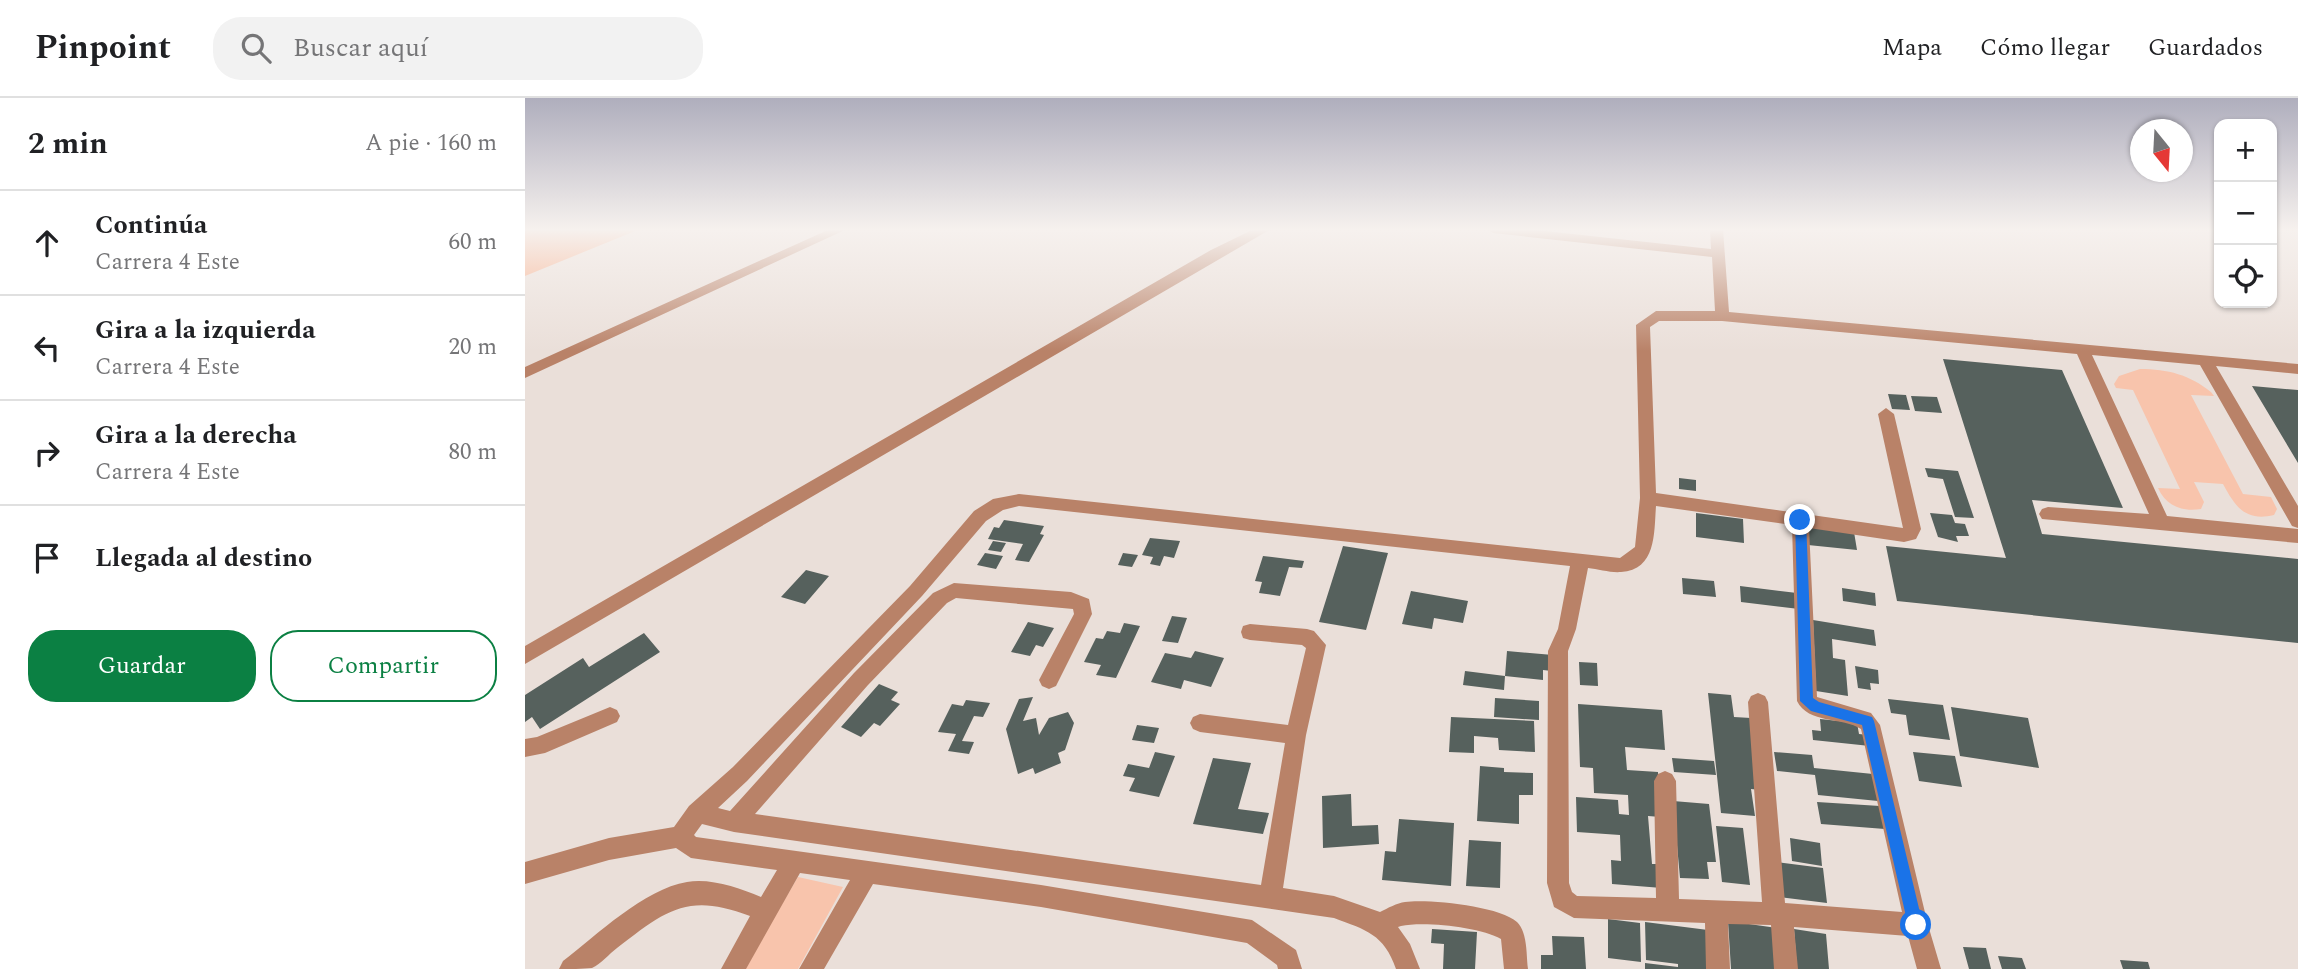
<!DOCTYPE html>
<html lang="es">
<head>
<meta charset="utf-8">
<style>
	body { margin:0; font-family:Spectral,serif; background:#f2f2f2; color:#202124 }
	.controls { position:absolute; right:21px; top:21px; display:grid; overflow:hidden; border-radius:14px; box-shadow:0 2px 5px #0004 }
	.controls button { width:63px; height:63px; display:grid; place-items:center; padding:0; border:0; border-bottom:2px solid #e0e0e0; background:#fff; color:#202124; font:35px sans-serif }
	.compass { position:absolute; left:1605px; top:21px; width:63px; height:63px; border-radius:50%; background:#fff; box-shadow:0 2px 5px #0004; rotate:162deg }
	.stop { position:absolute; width:21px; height:21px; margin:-16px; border:5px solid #1a73e8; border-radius:50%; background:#fff }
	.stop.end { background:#1a73e8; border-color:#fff; box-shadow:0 2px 7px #0008 }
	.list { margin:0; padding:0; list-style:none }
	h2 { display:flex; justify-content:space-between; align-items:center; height:91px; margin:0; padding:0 28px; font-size:30px }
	h2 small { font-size:23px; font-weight:400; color:#757577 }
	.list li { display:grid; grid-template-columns:46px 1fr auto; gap:21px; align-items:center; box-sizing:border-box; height:105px; padding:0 28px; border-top:2px solid #e0e0e0 }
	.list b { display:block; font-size:26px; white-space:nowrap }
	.list p { margin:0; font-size:23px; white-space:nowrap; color:#757577 }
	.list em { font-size:23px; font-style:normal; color:#757577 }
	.actions { display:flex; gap:14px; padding:21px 28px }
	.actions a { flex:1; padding:16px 0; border:2px solid #0b8043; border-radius:28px; text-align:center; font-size:24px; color:#0b8043 }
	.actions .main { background:#0b8043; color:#fff }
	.icon { flex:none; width:38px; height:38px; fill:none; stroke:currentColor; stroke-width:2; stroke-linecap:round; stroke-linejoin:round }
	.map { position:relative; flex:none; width:1773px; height:871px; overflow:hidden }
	header { display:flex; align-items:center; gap:42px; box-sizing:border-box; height:98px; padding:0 35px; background:#fff; border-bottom:2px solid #e0e0e0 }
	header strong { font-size:33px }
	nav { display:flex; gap:38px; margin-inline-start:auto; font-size:24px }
	.search { width:490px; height:63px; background:#f2f2f2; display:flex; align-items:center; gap:18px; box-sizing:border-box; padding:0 24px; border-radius:28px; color:#757577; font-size:26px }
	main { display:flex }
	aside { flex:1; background:#fff }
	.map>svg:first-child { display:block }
	.green { fill:#f8c4ac }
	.water { fill:#f9a57d }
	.building { fill:#56615d }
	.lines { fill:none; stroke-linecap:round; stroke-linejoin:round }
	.minor { fill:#b98268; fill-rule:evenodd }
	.route { fill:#1a73e8 }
</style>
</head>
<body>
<header>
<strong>Pinpoint</strong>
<div class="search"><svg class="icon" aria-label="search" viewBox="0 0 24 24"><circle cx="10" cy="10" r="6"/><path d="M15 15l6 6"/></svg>Buscar aquí</div>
<nav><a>Mapa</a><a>Cómo llegar</a><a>Guardados</a></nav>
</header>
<main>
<aside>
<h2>2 min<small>A pie · 160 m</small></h2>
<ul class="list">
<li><svg class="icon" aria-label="ahead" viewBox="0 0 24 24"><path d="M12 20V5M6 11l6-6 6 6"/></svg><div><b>Continúa</b><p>Carrera 4 Este</p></div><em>60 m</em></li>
<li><svg class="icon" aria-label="left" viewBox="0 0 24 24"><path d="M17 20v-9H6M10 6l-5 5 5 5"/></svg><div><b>Gira a la izquierda</b><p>Carrera 4 Este</p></div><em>20 m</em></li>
<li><svg class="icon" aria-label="right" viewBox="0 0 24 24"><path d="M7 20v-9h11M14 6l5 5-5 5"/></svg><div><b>Gira a la derecha</b><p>Carrera 4 Este</p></div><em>80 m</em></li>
<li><svg class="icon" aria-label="arrive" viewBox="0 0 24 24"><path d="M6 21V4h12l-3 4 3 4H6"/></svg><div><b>Llegada al destino</b></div></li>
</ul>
<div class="actions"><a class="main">Guardar</a><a>Compartir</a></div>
</aside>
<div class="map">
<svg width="1773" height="871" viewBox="0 0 1773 871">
	<rect width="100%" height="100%" fill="#eadfd9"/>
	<!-- green -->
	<path class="green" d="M1615 271C1643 271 1665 277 1686 294L1689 298 1666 297 1718 396 1746 399 1752 411 1749 417C1720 424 1710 408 1698 386L1669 384 1679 404 1676 411C1657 414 1641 408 1633 390L1655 391 1608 292 1591 290 1589 286 1594 278Z
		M273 779 318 789 273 871H218Z"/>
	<!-- water -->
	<path class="water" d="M0 131H115L0 178Z"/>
	<!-- building -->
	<path class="building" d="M1418 261 1537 272 1598 410 1507 402 1517 436 1773 461V545L1372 503 1361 448 1481 460Z
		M1727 288 1773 292V365Z
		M1363 296 1381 297 1385 312 1367 311Z
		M1386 298 1412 299 1417 315 1390 313Z
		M1400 370 1433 373 1449 420 1430 419 1418 381 1403 379Z
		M1154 380 1171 382V393L1154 391Z
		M1171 415 1218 421 1219 445 1171 439Z
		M1405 415 1427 417 1430 425 1440 426 1444 438H1431L1433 444 1413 439Z
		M479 422 519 428 515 436 519 437 504 464 490 462 498 446 463 441 469 429 474 430Z
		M1280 429 1329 434 1332 452 1283 447Z
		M625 440 655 443 649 460 639 458 635 468 625 466 628 459 617 457Z
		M468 443 481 445 476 454 463 452Z
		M818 448 863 455 841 532 794 524Z
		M460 455 478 458 471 471 452 467Z
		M598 455 613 457 607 469 593 467Z
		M738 458 779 463 777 470 764 469 755 498 734 495 737 484 730 483Z
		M281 472 304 478 280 506 256 499Z
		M1157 480 1189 483 1191 499 1158 496Z
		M1215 488 1272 495 1274 511 1216 504Z
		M1317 490 1350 495 1351 508 1318 503Z
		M886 493 943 503 938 525 909 520 907 531 877 526Z
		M647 518 662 520 653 545 637 543Z
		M1288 522 1349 532 1351 548 1307 541 1308 560 1320 562 1323 598 1291 593Z
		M503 524 529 530 518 549 511 547 505 558 486 554Z
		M599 525 615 528 591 580 571 577 576 567 559 564 571 540 578 541 582 533 595 535Z
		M119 535 135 554 15 631 7 619 0 624V597L58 560 64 569Z
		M670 553 699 560 686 589 659 582 656 591 626 584 640 555 666 560Z
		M982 553 1028 557 1027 573 1018 572V582L980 578Z
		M1054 564 1072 565 1073 588 1055 587Z
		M1330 568 1353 572 1354 586 1345 585 1346 592 1333 590Z
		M940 573 980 578 979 592 938 587Z
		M354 586 373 594 366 602 375 606 355 628 349 625 336 639 316 629Z
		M1183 595 1206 597 1209 619 1226 620 1236 692 1226 691 1230 718 1196 715Z
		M508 599 498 623 511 620 514 637 524 620 543 614 549 625 540 652 533 655 536 665 510 676 508 670 493 676 481 631 494 601Z
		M970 600 1014 603V622L969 619Z
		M1363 601 1418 607 1425 642 1384 637 1381 617 1366 615Z
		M441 602 465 605 458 619 449 618 437 643 449 644 444 656 423 653 431 636 413 634 427 606 438 608Z
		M1053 606 1137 612 1140 652 1100 649 1102 672 1133 674 1136 719 1123 718 1127 766H1135L1137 790 1087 786 1086 762 1096 763 1095 737 1052 734 1051 699 1093 702 1094 716 1104 717 1103 697 1069 695 1068 670 1055 669Z
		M1426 609 1503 620 1514 670 1435 658Z
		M926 619 1009 623 1010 654 974 652 973 640 949 638V655L924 654Z
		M1295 621 1332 625 1334 636 1343 637 1345 648 1288 642 1287 632 1296 633Z
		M612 627 634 630 629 645 607 642Z
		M630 654 650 658 634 699 604 693 610 680 598 678 603 666 624 670Z
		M1249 654 1287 657 1289 670 1348 676 1353 703 1293 697 1290 677 1252 673Z
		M1388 654 1430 658 1437 689 1394 683Z
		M688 660 726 665 713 711 744 715 738 736 668 726Z
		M1147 660 1189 663 1191 677 1149 674Z
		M955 668 979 670V674L1008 675V697H994V726L952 723Z
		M826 696 827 728 853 727 854 746 798 750 797 698Z
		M1148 703 1184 706 1191 764H1182L1184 781 1155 780Z
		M1292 704 1355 708 1360 731 1296 726Z
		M874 721 929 725 926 788 857 782 860 753 871 754Z
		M1191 728 1218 730 1225 787 1197 784Z
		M1265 740 1295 745 1297 768 1267 763Z
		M944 742 976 744 975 790 941 788Z
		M1251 764 1298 770 1302 805 1254 799Z
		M1083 821 1115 825 1116 864 1083 860Z
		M1203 823 1252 830 1255 871H1206Z
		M1120 824 1183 832 1185 871H1120V865L1153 869V866L1121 862Z
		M907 831 952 834 950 871H918L919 846 906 845Z
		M1269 831 1301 836 1304 871H1272Z
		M1027 838 1059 839 1061 871H1016V857H1028Z
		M1438 849 1461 850 1466 871H1444Z
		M1473 858 1497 860 1501 871H1477Z
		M1595 862 1623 864 1625 871H1598Z"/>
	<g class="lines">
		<!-- minor -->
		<path class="minor" d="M305 131H322L0 280V269Z
			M729 131H746L0 566V548L686 152Z
			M962 131H1001L1186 151 1185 131H1198L1204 214 1773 266V276L1691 268 1773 408V430L1767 428 1675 267 1567 257 1642 418 1773 431V445L1517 421 1514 416 1517 411 1523 409 1624 416 1552 256 1197 223H1134L1125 229 1131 395 1378 430 1353 316 1361 310 1369 316 1396 431 1391 441 1379 444 1284 430 1292 599 1346 615 1355 627 1403 827 1416 871H1392L1383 838 1269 829 1273 871H1249L1246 827 1203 826 1205 871H1181L1180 825 1049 820 1029 809 1022 785 1023 553 1033 531 1045 468 494 408 478 412 461 423 397 498 222 683 193 710 205 713 329 575 408 495 429 485 546 494 564 501 567 516 531 588 524 591 517 588 514 582 549 516 548 511 431 500 422 505 343 587 230 716 736 787 760 645 675 634 668 631 665 625 668 619 675 616 763 627 781 550 777 547 725 542 718 540 716 534 718 528 725 526 782 531 789 533 801 547 781 637 758 790 809 798 855 814C863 810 872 805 880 804 904 801 974 808 992 824 1003 835 1001 857 1003 871H979L976 841C955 829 899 823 876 828L873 829 885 846 895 871H871C859 836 841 832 809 820L209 734 177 726 169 737 171 739 516 787 727 822 771 852 777 871H753L752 867 722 845 516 809 348 786 299 871H274L325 782 275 775 221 871H196L225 818C163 794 141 812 92 850 84 856 76 866 67 870 59 871 43 871 34 871L38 863C72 837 119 791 162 784 186 780 214 790 236 799L252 772 166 760 151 750 84 762 0 786V764L84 740 149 729 164 708 208 669 385 488 449 413 468 401 494 396 1095 460 1110 449 1115 400 1111 227 1131 213H1190L1187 159 968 135ZM1131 408 1267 427 1272 603C1283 626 1318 619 1336 631L1377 814 1260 805 1243 604 1240 598 1233 595 1226 598 1223 604 1237 804 1154 801 1151 683 1147 676 1140 673 1133 676 1129 683 1131 800 1052 798 1047 794 1044 785 1043 553 1051 531 1063 470C1073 471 1086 475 1096 474 1132 472 1129 433 1131 408Z
			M85 609 92 612 95 618 92 624 20 655 0 659V641L12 639Z"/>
	</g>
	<!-- sky -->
	<linearGradient id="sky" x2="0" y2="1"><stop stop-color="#afaebd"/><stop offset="0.52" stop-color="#f6f1ee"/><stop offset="1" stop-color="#f6f1ee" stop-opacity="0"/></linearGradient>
	<rect width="1773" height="253" fill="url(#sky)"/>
	<!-- route -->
	<path class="route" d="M1275 418 1281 422 1288 600 1294 604 1347 619 1349 623 1398 827 1396 832 1391 834 1386 832 1383 827 1337 627 1286 613 1275 603 1270 422Z"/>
</svg>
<div class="controls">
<button>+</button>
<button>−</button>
<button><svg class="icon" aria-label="locate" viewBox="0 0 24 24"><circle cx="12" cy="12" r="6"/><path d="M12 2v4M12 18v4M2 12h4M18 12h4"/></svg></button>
</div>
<svg class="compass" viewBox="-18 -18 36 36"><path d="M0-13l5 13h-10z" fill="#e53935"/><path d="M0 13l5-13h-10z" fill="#757577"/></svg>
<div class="stop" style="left:1391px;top:827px"></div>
<div class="stop end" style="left:1275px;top:422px"></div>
</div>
</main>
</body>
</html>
